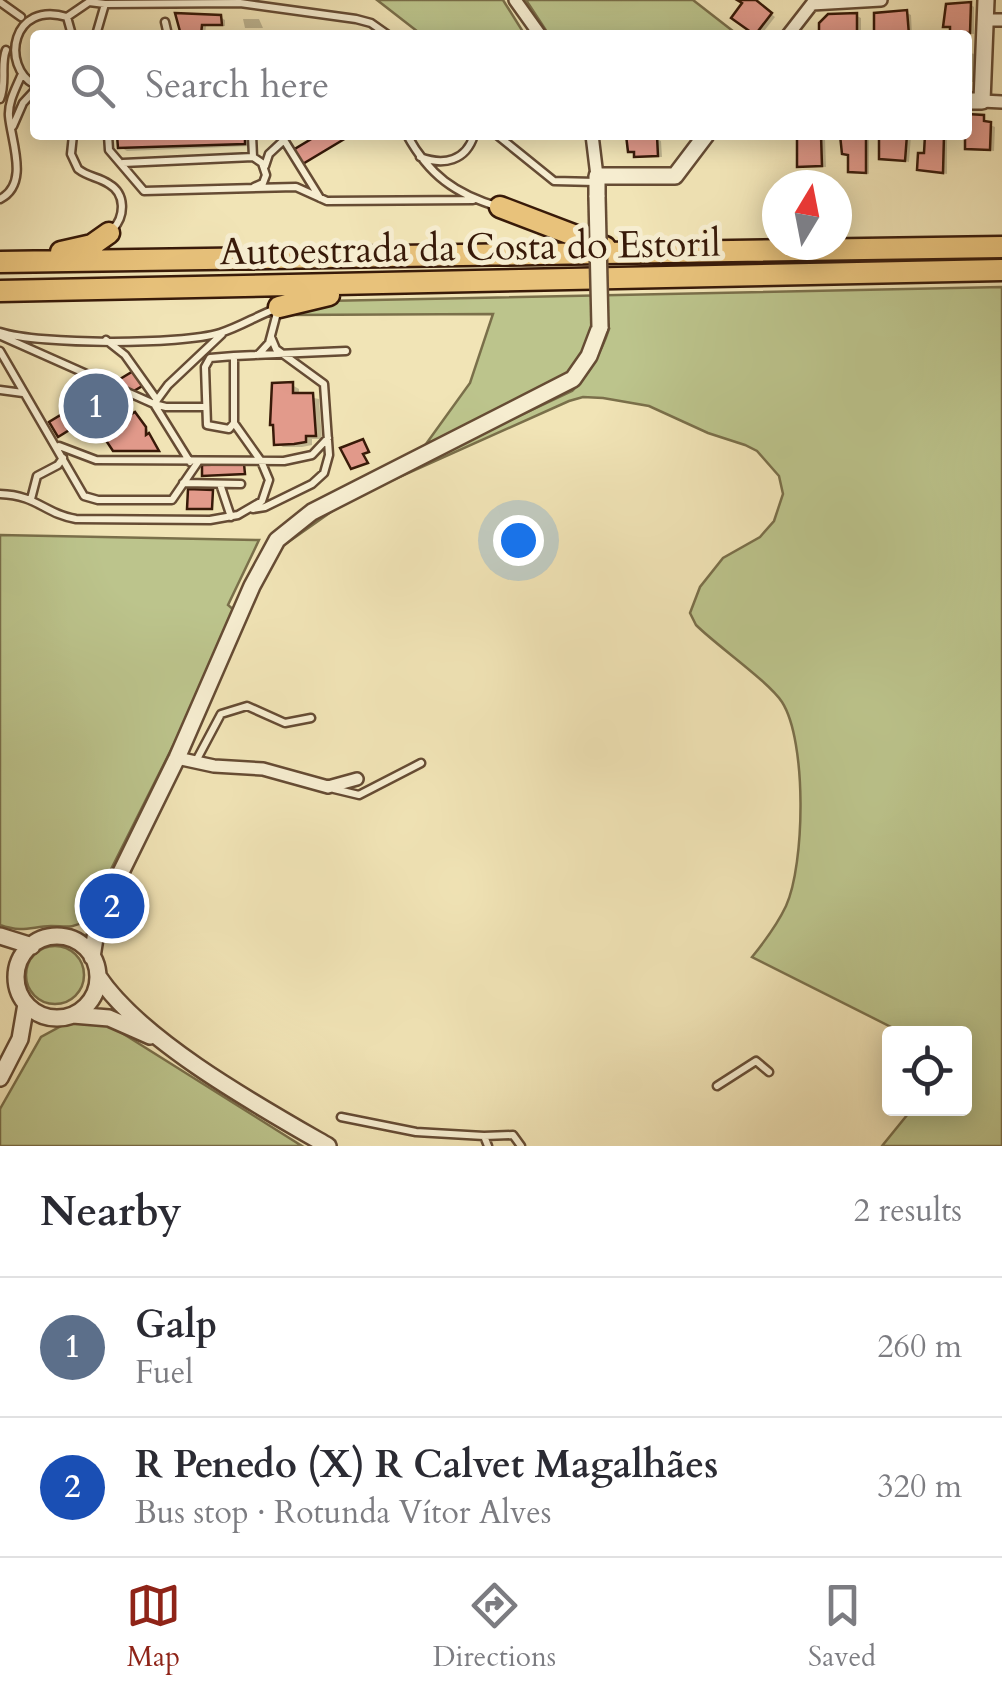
<!DOCTYPE html>
<html lang="en">
<head>
<meta charset="utf-8">
<style>
	body { margin:0; font-family:Cardo,serif; background:#f7f7f7; color:#2b2b33 }
	.controls { position:absolute; right:30px; bottom:30px; display:grid; overflow:hidden; border-radius:10px; box-shadow:0 5px 25px #0003 }
	.controls button { width:90px; height:90px; display:grid; place-items:center; padding:0; border:0; border-bottom:2px solid #e1e1e2; background:#fff; color:#2b2b33; font:50px sans-serif }
	.compass { position:absolute; left:762px; top:170px; width:90px; height:90px; border-radius:50%; background:#fff; box-shadow:0 5px 25px #0003; rotate:10deg }
	.you { position:absolute; left:518px; top:540px; width:35px; height:35px; margin:-25px; border:8px solid #fff; border-radius:50%; background:#1a73e8; box-shadow:0 0 0 15px #1a73e833 }
	.badge { display:grid; place-items:center; width:65px; height:65px; border-radius:50%; background:#8f2418; color:#fff; font-size:32px; font-weight:700 }
	.pin { position:absolute; translate:-50% -50%; border:5px solid #fff; box-shadow:0 2px 10px #0006 }
	.list { margin:0; padding:0; list-style:none }
	h2 { display:flex; justify-content:space-between; align-items:center; height:130px; margin:0; padding:0 40px; font-size:42px }
	h2 small { font-size:32px; font-weight:400; color:#7c7c81 }
	.list li { display:grid; grid-template-columns:65px 1fr auto; gap:30px; align-items:center; box-sizing:border-box; height:140px; padding:0 40px; border-top:2px solid #e1e1e2 }
	.list b { display:block; font-size:38px; white-space:nowrap }
	.list p { margin:0; font-size:32px; white-space:nowrap; color:#7c7c81 }
	.list em { font-size:32px; font-style:normal; color:#7c7c81 }
	.icon { flex:none; width:55px; height:55px; fill:none; stroke:currentColor; stroke-width:2; stroke-linecap:round; stroke-linejoin:round }
	.map { position:relative; flex:none; width:1002px; height:1146px; overflow:hidden }
	.search { position:absolute; background:#fff; box-shadow:0 5px 25px #0003; left:30px; right:30px; top:30px; height:110px; display:flex; align-items:center; gap:25px; box-sizing:border-box; padding:0 35px; border-radius:10px; color:#7c7c81; font-size:38px }
	.sheet { height:410px; background:#fff }
	nav { display:flex; justify-content:space-around; align-items:center; box-sizing:border-box; height:140px; border-top:2px solid #e1e1e2; background:#fff; font-size:28px; color:#7c7c81 }
	nav a { display:grid; justify-items:center; gap:5px }
	nav .on { color:#8f2418 }
	.map>svg:first-child { display:block }
	.green { fill:#bcc48c; stroke:#7a6f4a; stroke-width:2.5 }
	.shadow { fill:#0003 }
	.building { fill:#e29a8b; stroke:#381a09; stroke-width:2.5 }
	.lines { fill:none; stroke-linecap:round; stroke-linejoin:round }
	.service-casing { stroke:#664c34; stroke-width:11 }
	.minor-casing { stroke:#664c34; stroke-width:16 }
	.tertiary-casing { stroke:#664c34; stroke-width:20 }
	.motorway-casing { stroke:#381a09; stroke-width:25 }
	.service { stroke:#f6edd0; stroke-width:6 }
	.minor { stroke:#f6edd0; stroke-width:11 }
	.tertiary { stroke:#f6edd0; stroke-width:15 }
	.motorway { stroke:#e8c27b; stroke-width:20 }
	.tertiary-bridge-casing { stroke:#664c34; stroke-width:20; stroke-linecap:butt }
	.tertiary-bridge { stroke:#f6edd0; stroke-width:15 }
	.labels { text-anchor:middle; stroke-width:10; stroke-linejoin:round; paint-order:stroke }
	.street-label { font-size:38px; fill:#381a09; stroke:#f6edd0 }
</style>
</head>
<body>
<div class="map">
<svg width="1002" height="1146" viewBox="0 0 1002 1146">
	<rect width="100%" height="100%" fill="#f1e4b6"/>
	<filter id="stains"><feTurbulence type="fractalNoise" baseFrequency=".002" numOctaves="4"/><feColorMatrix values="0 0 0 0 .2 0 0 0 0 .09 0 0 0 0 .02 0 0 0 .5 -.17"/></filter>
	<radialGradient id="worn" r=".72"><stop offset=".6" stop-color="#630" stop-opacity="0"/><stop offset="1" stop-color="#630" stop-opacity=".3"/></radialGradient>
	<!-- green -->
	<path class="green" d="M377 0H503L525 35H422Z
		M526 0H693L738 35H549Z
		M1002 287V1146H882L912 1109 964 1108V1034L903 1033 752 957C765 941 777 925 786 906 805 864 807 741 782 702 768 681 717 646 696 625L690 613 700 587 723 558 760 537 774 521 783 494 779 476 757 451 745 445 708 433 649 406 603 398 583 397 569 401 348 500 277 550 294 529 406 469 572 391C590 373 601 353 609 329L593 328C586 346 581 363 567 376 541 400 462 428 426 444L470 383 493 314 284 315 324 301Z
		M0 535 259 540 228 605 235 611 182 728 85 921C72 929 65 926 51 926 30 927 23 933 0 925Z
		M26 975a29 29 0 1 1 58 0a29 29 0 1 1-58 0Z
		M81 1021 106 1023 302 1146H0V1109L41 1037 65 1024Z"/>
	<!-- shadow -->
	<path class="shadow" d="M741 0H754L775 17 761 35H755Z
		M970 4 974 7V34L957 33 946 26Z
		M907 13 911 15 912 35H876Z
		M178 16 220 17 225 20V26H206L205 35H183Z
		M857 16 861 18V35H822Z
		M243 19H259L263 28H245Z
		M128 32H154L159 35H128Z
		M967 52 978 55 975 82H967Z
		M967 117H983L988 124 995 127 994 151 967 147Z
		M120 135H250L251 146 127 151 120 147Z
		M629 135H649L661 141 662 157 636 156 630 150Z
		M842 135 869 136V174L851 171 850 156Z
		M881 135 911 136 909 162 882 157Z
		M928 135H947V174L920 169 926 156Z
		M820 136 825 138 826 167 800 166Z
		M135 373 143 386 107 407 101 397 97 399 114 427H120L135 415 140 417 161 452H120L115 449 94 415 60 436 52 423Z
		M292 385 299 389V395L319 399 322 439H312V445L302 447H283L276 443Z"/>
	<!-- building -->
	<path class="building" d="M737 0H756L772 13 755 35 731 18 742 3Z
		M971 2 970 33 950 32V27H943L946 4Z
		M907 10 909 35H874V13Z
		M175 13 221 15 222 25H202L201 35H181Z
		M857 13V35H819V23L828 14Z
		M967 114 984 115V121L991 122 990 150 965 149V137L960 135H967Z
		M117 135H245V144L118 148Z
		M318 135H351L301 165 293 150Z
		M626 135 657 136 658 156 634 157V152H628Z
		M797 135H821L822 166 797 167Z
		M840 135H866V173L848 172V155L842 154Z
		M879 135H907L905 161 879 159Z
		M925 135H944L943 173 917 170 918 153H924Z
		M135 370 144 385 105 408 116 425 103 432 92 416 58 437 49 422Z
		M293 382V393H313L316 436H306V442L294 444 274 445 273 425H270L272 383Z
		M135 412 146 427V435L149 433 159 451H113L101 433Z
		M363 439 369 452 363 454 368 463 351 469 340 448Z
		M244 464 245 474 202 476V465Z
		M188 489 213 490 212 509H187Z"/>
	<g class="lines">
		<!-- service casing -->
		<g class="service-casing">
			<path id="service" d="M0 2 21 17
				M67 17 89 2 105 4 240 3 356 19 371 23 388 35
				M165 22 168 35
				M96 35 105 4
				M35 85C0 66 12 0 67 17L72 35
				M0 99C7 83 0 65 6 50
				M13 126 23 103 35 90
				M73 135 71 154 78 169C88 177 99 177 109 184 126 194 125 216 113 229
				M108 135 109 150 144 191 296 187 327 201 473 200
				M252 135 253 157
				M285 135 284 140 320 198
				M407 135C429 175 455 194 499 207
				M497 135 554 181 596 182
				M420 157C444 166 466 161 474 135
				M123 163 253 157 262 163 266 175 263 183 254 187
				M265 166 269 154 284 140
				M0 199C30 184 11 141 9 116 8 102 16 88 21 76
				M0 332C39 345 181 345 220 333 240 327 258 315 278 308
				M1 336 154 404 190 462
				M106 340 125 355 157 400
				M0 351 84 496 98 500H172L198 462
				M258 355 269 343 278 309
				M234 356 346 351
				M0 390 23 393
				M205 407H166L154 404 168 385 222 334
				M59 446 96 460 284 461 312 455 328 438
				M183 483 241 484
				M220 484 231 517
				M0 494C37 495 45 514 76 519L210 520 238 515 262 501 269 480 261 461 234 423V356L210 358 205 367 207 425 229 429 234 423
				M31 499 37 476 58 465 63 458
				M253 509 265 507 312 484 324 473 329 455 324 384 276 349 271 337
				M196 761 221 714 247 706 285 723 311 718
				M334 789 359 795 421 763
				M717 1086 756 1061 769 1072
				M341 1117 416 1132 484 1136 488 1146
				M484 1136 513 1135 521 1146"/>
		</g>
		<!-- minor casing -->
		<g class="minor-casing">
			<path id="minor" d="M515 0 540 35
				M986 20H1002
				M788 35 812 4 881 0
				M982 101 1002 102
				M592 135 597 176
				M177 758 214 766 263 769 328 787 357 779"/>
		</g>
		<!-- tertiary casing -->
		<g class="tertiary-casing">
			<path id="tertiary" d="M967 101H982L986 0
				M597 197V176H675L706 135
				M0 936 32 946
				M16 977a41 41 0 1 1 82 0a41 41 0 1 1-82 0Z
				M92 957 98 919 177 758 252 586 277 540 312 512 573 379 589 356 600 327
				M98 976C141 1041 260 1107 328 1146
				M73 1015 109 1018 150 1036
				M0 1078 20 1039 26 1004"/>
		</g>
		<!-- motorway casing -->
		<g class="motorway-casing">
			<path id="motorway" d="M500 207 605 247
				M61 252 92 245 109 233
				M0 262 1002 247
				M0 291 1002 270
				M279 307 329 295"/>
		</g>
		<!-- service -->
		<use href="#service" class="service"/>
		<!-- minor -->
		<use href="#minor" class="minor"/>
		<!-- tertiary -->
		<use href="#tertiary" class="tertiary"/>
		<!-- motorway -->
		<use href="#motorway" class="motorway"/>
		<!-- tertiary-bridge casing -->
		<g class="tertiary-bridge-casing">
			<path id="tertiary-bridge" d="M597 197 600 327"/>
		</g>
		<!-- tertiary-bridge -->
		<use href="#tertiary-bridge" class="tertiary-bridge"/>
	</g>
	<g class="labels">
		<!-- street labels -->
		<g class="street-label">
			<text transform="translate(470 247) rotate(-1)" y="13">Autoestrada da Costa do Estoril</text>
		</g>
	</g>
	<rect width="100%" height="100%" filter="url(#stains)"/>
	<rect width="100%" height="100%" fill="url(#worn)"/>
</svg>
<div class="controls">
<button><svg class="icon" aria-label="locate" viewBox="0 0 24 24"><circle cx="12" cy="12" r="6"/><path d="M12 2v4M12 18v4M2 12h4M18 12h4"/></svg></button>
</div>
<svg class="compass" viewBox="-18 -18 36 36"><path d="M0-13l5 13h-10z" fill="#e53935"/><path d="M0 13l5-13h-10z" fill="#7c7c81"/></svg>
<div class="you"></div>
<div class="pin badge" style="left:96px;top:406px;background:#5c6f8a">1</div>
<div class="pin badge" style="left:112px;top:906px;background:#1a4fb4">2</div>
<div class="search"><svg class="icon" aria-label="search" viewBox="0 0 24 24"><circle cx="10" cy="10" r="6"/><path d="M15 15l6 6"/></svg>Search here</div>
</div>
<section class="sheet">
<h2>Nearby<small>2 results</small></h2>
<ul class="list">
<li><span class="badge" style="background:#5c6f8a">1</span><div><b>Galp</b><p>Fuel</p></div><em>260 m</em></li>
<li><span class="badge" style="background:#1a4fb4">2</span><div><b>R Penedo (X) R Calvet Magalhães</b><p>Bus stop · Rotunda Vítor Alves</p></div><em>320 m</em></li>
</ul>
</section>
<nav>
<a class="on"><svg class="icon" aria-label="map" viewBox="0 0 24 24"><path d="M3 6l6-2 6 2 6-2v14l-6 2-6-2-6 2zM9 4v14M15 6v14"/></svg>Map</a>
<a><svg class="icon" aria-label="directions" viewBox="0 0 24 24"><path d="M12 3l9 9-9 9-9-9zM9 14v-3h6M13 9l2 2-2 2"/></svg>Directions</a>
<a><svg class="icon" aria-label="saved" viewBox="0 0 24 24"><path d="M7 4h10v16l-5-4-5 4z"/></svg>Saved</a>
</nav>
</body>
</html>
